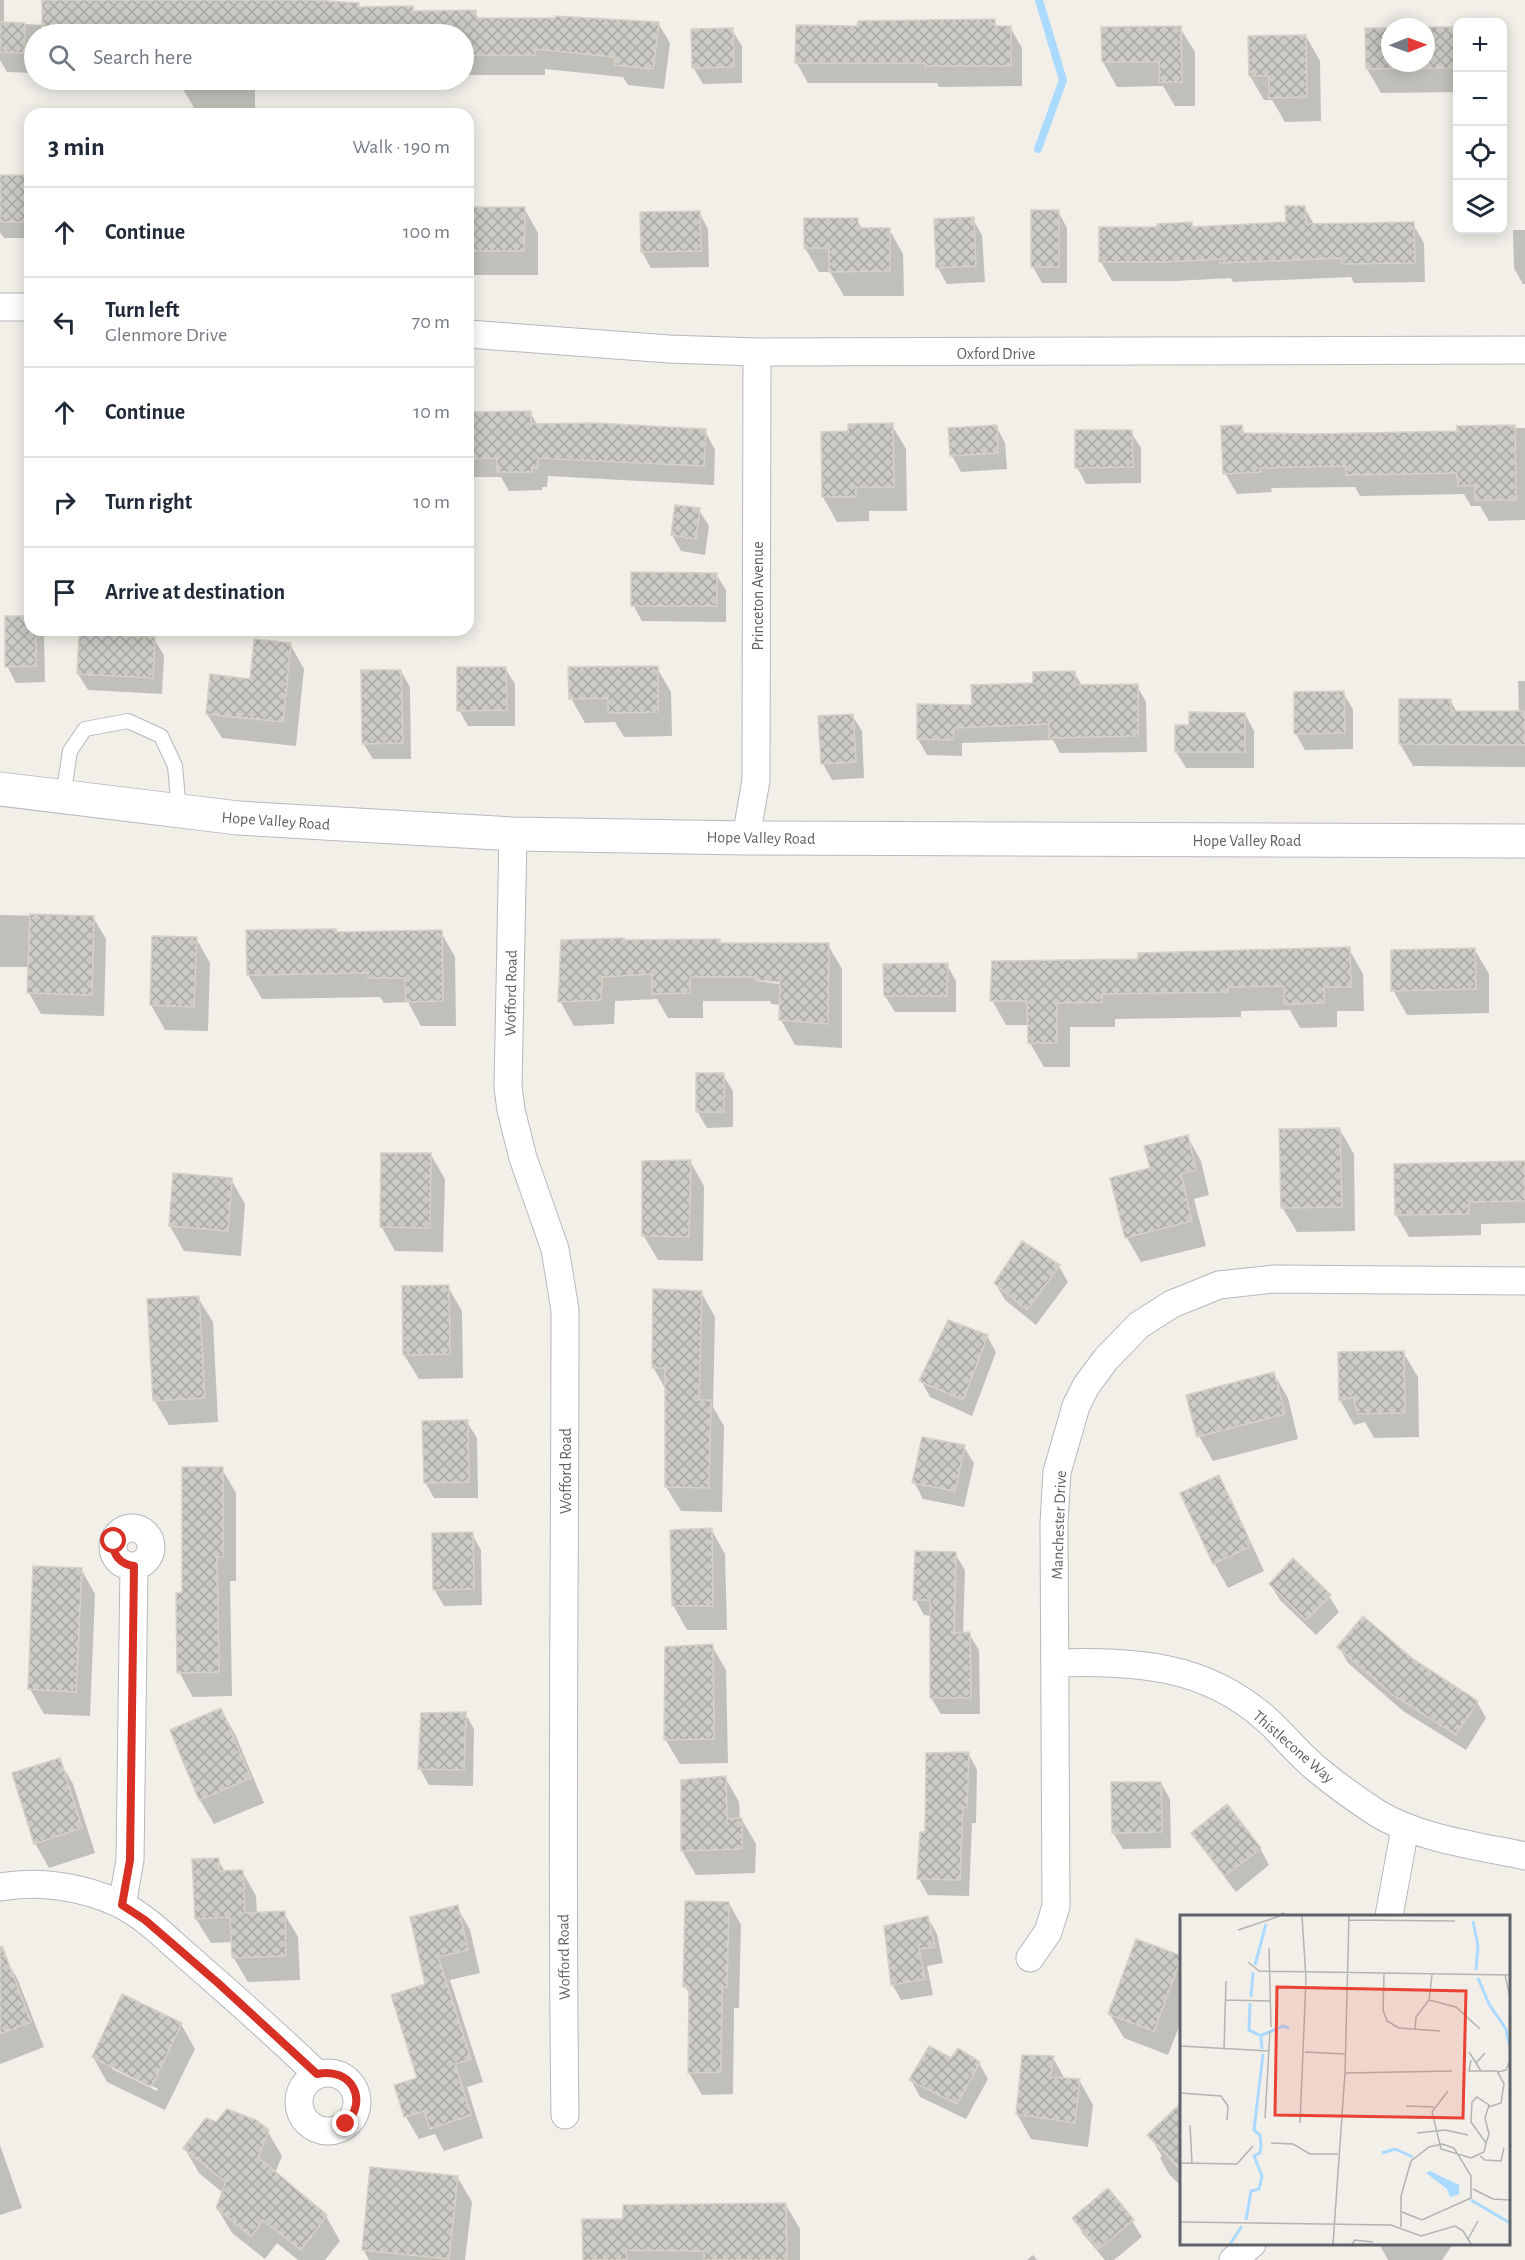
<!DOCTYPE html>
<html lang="en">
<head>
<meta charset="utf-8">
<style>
	body { margin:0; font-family:"Alegreya Sans",sans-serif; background:#f6f6f7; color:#1f2937 }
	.controls { position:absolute; right:18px; top:18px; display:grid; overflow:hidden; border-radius:12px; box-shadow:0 3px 15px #0003 }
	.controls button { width:54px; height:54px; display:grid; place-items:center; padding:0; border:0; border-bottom:2px solid #e0e1e3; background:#fff; color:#1f2937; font:30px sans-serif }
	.compass { position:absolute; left:1381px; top:18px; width:54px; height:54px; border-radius:50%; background:#fff; box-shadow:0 3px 15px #0003; rotate:89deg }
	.stop { position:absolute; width:18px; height:18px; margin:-14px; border:4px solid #d93025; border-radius:50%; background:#fff }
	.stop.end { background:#d93025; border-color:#fff; box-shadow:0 2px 6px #0008 }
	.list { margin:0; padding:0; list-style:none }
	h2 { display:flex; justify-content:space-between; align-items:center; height:78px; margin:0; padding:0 24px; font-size:26px }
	h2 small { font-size:20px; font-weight:400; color:#747a83 }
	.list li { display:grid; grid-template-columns:39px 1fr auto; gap:18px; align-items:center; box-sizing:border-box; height:90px; padding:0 24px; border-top:2px solid #e0e1e3 }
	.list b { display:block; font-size:22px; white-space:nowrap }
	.list p { margin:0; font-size:20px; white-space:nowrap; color:#747a83 }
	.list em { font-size:20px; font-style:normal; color:#747a83 }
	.icon { flex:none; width:33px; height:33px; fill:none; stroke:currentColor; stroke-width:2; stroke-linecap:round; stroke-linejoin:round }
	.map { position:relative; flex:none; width:1525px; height:2260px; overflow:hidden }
	.search { position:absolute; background:#fff; box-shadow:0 3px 15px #0003; left:24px; top:24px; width:450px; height:66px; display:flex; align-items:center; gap:15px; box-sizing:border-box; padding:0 21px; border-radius:33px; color:#747a83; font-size:22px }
	.panel { position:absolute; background:#fff; box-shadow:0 3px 15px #0003; left:24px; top:108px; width:450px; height:528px; border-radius:18px }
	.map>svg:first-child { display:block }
	.shadow { fill:#0003; fill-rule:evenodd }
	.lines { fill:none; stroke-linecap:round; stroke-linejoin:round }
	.stream { stroke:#aadaff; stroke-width:8 }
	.building { fill:url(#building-cross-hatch); stroke:#d6d1c6; stroke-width:1.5 }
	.service-casing { stroke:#b5b8bc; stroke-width:16 }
	.minor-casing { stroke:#b5b8bc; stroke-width:29 }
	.secondary-casing { stroke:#b6babf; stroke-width:35 }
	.service { stroke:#fff; stroke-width:14 }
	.minor { stroke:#fff; stroke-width:27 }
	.secondary { stroke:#fff; stroke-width:33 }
	.route { stroke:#d93025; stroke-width:8 }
	.labels { text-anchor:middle; stroke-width:5; stroke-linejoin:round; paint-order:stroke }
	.street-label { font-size:16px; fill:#5f6368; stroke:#fff }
	.inset-river { fill:none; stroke:#aadaff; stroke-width:3 }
	.inset-road { fill:none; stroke:#b3b3b1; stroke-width:1.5 }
	.view { fill:#ea4335; fill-opacity:0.15; stroke:#ea4335; stroke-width:3 }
	.inset-edge { fill:none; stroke:#5f6368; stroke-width:3 }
</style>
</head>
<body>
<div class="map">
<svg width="1525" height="2260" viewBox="0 0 1525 2260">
	<defs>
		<pattern id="building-cross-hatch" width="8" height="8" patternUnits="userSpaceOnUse" patternTransform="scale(1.5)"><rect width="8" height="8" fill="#cccac5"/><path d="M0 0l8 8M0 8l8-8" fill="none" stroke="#a9a8a4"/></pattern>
	</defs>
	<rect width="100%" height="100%" fill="#f1efe8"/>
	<!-- shadow -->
	<path class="shadow" d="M0 0H4V23L43 25 44 0H291L358 5 360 8 412 7 415 13 475 12 480 20 658 23 670 43 664 89 628 85 623 77 545 69V75H464V34H34V73L7 72 0 60Z
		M994 21 998 28 1010 27 1022 48V86L939 87 937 83H808L796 62Z
		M1180 28 1195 52V106H1175L1163 86 1117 87 1103 62Z
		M1458 28V92L1381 93 1367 69 1390 29V63H1426V29Z
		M732 30 742 46V83L703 84 693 67Z
		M1306 36 1320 61 1321 121 1285 122 1272 100H1264L1250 76Z
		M184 80H255V112L196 111 184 91Z
		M30 176V238H4L0 232V177Z
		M1304 207 1315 226 1413 224 1424 243 1425 282 1354 283 1351 277 1233 282 1231 278 1175 281H1112L1101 262 1158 228 1191 224 1193 228 1287 224Z
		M468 208H524L538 233V275H468Z
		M1058 211 1067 228V283H1042L1033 267Z
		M699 212 708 229 709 267 651 268 642 252Z
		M857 219 862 229H889L903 254 904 296H844L830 272H819L805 248Z
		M973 219 982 235 985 282 947 284 938 268 935 221Z
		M1513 230H1525V284H1523L1514 268Z
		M24 399H30V445L25 436Z
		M530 412 538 426 705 431 715 450 714 485 548 476 547 487H542V490L509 491 501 477H468V420Z
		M892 425 906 449 907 511H869V521L837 522 823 497 822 433H849Z
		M996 426 1005 443 1007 469 961 472 952 456 950 430Z
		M1241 427 1246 435 1458 433V428H1525V520L1489 521 1480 506H1471L1464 494 1360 496 1355 487 1271 488 1272 492 1237 494 1225 473Z
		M1131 432 1141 448V483L1086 484 1077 467Z
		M699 510 709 526 705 555 681 551 672 535Z
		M716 574 726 590V622L642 621 633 605Z
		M30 617V630H42L44 633 45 682 16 683 7 666Z
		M80 636 154 639 164 655 162 694 88 690 78 674Z
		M290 644 304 669 296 746 222 738 207 714 252 680Z
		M505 668 515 684V726H468L459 710Z
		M657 668 671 692 672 736 624 737 615 722 585 723 571 698Z
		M401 671 410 687 411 759H373L363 743Z
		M1074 672 1082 686H1137L1146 702 1147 752 1060 753 1053 740 962 743V756L927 755 918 739 973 706Z
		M1518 681H1525V767L1413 766 1400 744 1450 700 1457 712H1519Z
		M1343 693 1353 709V749L1305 750 1296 734Z
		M1245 714 1254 731V768H1186L1176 752 1190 726Z
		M852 715 862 731 864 778 832 780 823 764 820 717Z
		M0 915 93 917 106 939 104 1016 41 1014 29 993 30 967H0Z
		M441 932 455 957 456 1026H421L408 1002 384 1003 380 997 262 999 248 975 337 934Z
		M196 938 210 963 208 1031 165 1030 151 1005Z
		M719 940 721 945H828L842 969V1048L795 1045 781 1020V1005L771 1004 770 1001H703V1018H668L657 999 615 1001 614 1024 574 1026 560 1001 562 942ZM756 978 788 982 787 985 756 981Z
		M1349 949 1363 974 1364 1011H1337V1027L1300 1028 1290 1010 1241 1011V1017L1115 1019V1027H1070V1067H1044L1030 1043 1029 1025H1006L992 1000 1140 960Z
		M1475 950 1489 974V1013L1407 1015 1393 990Z
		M947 965 956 981V1012H895L885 996Z
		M723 1075 733 1091V1127L707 1128 697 1111Z
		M1340 1130 1354 1154 1355 1231 1297 1232 1282 1207Z
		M1187 1136 1201 1161 1209 1195 1194 1199 1206 1246 1141 1262 1127 1238 1112 1179 1152 1169Z
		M431 1155 445 1179 443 1252 395 1251 381 1226Z
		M690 1161 704 1186 703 1261 658 1260 644 1236Z
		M1525 1163V1223L1481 1224V1235L1409 1237 1396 1215Z
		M174 1174 231 1179 245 1204 241 1256 184 1251 170 1226Z
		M1059 1266 1068 1282 1036 1325 1005 1300 995 1283Z
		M448 1287 462 1311 463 1378 419 1379 404 1355Z
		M701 1292 715 1317 713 1407 724 1426 722 1512 681 1511 666 1487V1390L653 1367Z
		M198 1298 213 1322 218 1422 169 1425 154 1400Z
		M987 1336 996 1352 972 1416 930 1397 921 1380Z
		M1403 1352 1418 1377 1419 1437 1374 1438 1365 1422 1354 1425 1340 1400Z
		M1274 1374 1288 1398 1298 1439 1213 1461 1199 1436Z
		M467 1422 477 1438 478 1498H434L425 1482Z
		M964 1447 974 1463 964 1507 923 1499 914 1482Z
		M222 1469 236 1493V1581H230L232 1696 193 1697 179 1672 184 1594Z
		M1218 1477 1232 1501 1264 1571 1228 1588 1214 1563Z
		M711 1529 725 1554 727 1630H687L673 1605Z
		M472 1534 481 1550 482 1605 444 1606 434 1589Z
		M955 1554 965 1570 963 1634H969L979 1650 980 1714H941L931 1698 932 1616 924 1615 915 1599Z
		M81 1569 95 1594 90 1716 44 1714 30 1689Z
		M1270 1584 1329 1596 1339 1612 1316 1635 1280 1600Z
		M712 1646 726 1670 728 1763 680 1764 665 1739Z
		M1339 1647 1412 1661 1477 1702 1486 1718 1466 1750 1403 1711 1348 1663Z
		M221 1710 235 1734 264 1803 214 1824 200 1800 172 1731Z
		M465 1713 474 1729 473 1786 429 1785 420 1769Z
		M968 1753 977 1770 976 1823H972L969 1896 928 1895 919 1879 926 1834Z
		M59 1760 73 1784 95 1853 49 1868 35 1843Z
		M725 1777 739 1802 740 1820H742L756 1844 755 1873 696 1875 682 1851Z
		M1161 1783 1170 1799 1171 1848 1123 1849 1113 1833Z
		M1193 1833 1260 1848 1269 1865 1236 1892 1203 1849Z
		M218 1860 225 1872 242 1871 256 1896 257 1914 284 1913 298 1937 300 1980 248 1982 233 1957V1942L211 1943 196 1919Z
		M729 1903 741 1925 739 2008H734L733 2094 702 2095 689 2073 691 1997 685 1986Z
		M457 1907 470 1930 480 1973 450 1980 483 2082 467 2087 483 2138 444 2151 435 2134 419 2139 406 2117 396 2086 419 2079 427 1985Z
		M1282 1912 1292 1916H1280Z
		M928 1918 937 1934 943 1963 927 1966 933 1995 901 2000 892 1984Z
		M4 1956 18 1980 44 2047 0 2064V1957Z
		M1181 1958 1182 2019 1168 2055 1124 2038 1109 2013Z
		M181 2024 195 2049 165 2110 107 2082 93 2057ZM112 2066 158 2089 157 2091 112 2069Z
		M1053 2058 1065 2079 1079 2080 1093 2105 1088 2147 1031 2139 1017 2114Z
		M952 2060 979 2063 988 2079 966 2119 920 2097 911 2080Z
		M1182 2113V2187L1169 2174 1160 2158 1162 2156 1149 2135Z
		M217 2124 268 2132 282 2156 275 2173 326 2216 340 2241 325 2260H298L277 2243 265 2259 232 2233 217 2208 223 2193 199 2173 185 2149Z
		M0 2145 22 2208 0 2215Z
		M458 2178 472 2202 465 2260H369L363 2249Z
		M786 2205 800 2229V2260H584L624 2220Z
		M1074 2218 1132 2221 1142 2237 1114 2260H1105L1083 2234Z
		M1379 2244H1453L1442 2260H1388Z
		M1033 2255 1037 2260H1027Z"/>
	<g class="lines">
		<!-- stream -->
		<path class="stream" d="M1038 149 1063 80 1039 0"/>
	</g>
	<!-- building -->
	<path class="building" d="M42 0H311L359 3V7L413 6V11L476 10V18H555V16L659 22 653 69 615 65V57L535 49V55H464V34H233V30L91 27V34H42Z
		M995 19V26H1011V66H925V63H795L796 25 857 26 858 21Z
		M0 22 25 23 24 53 0 52Z
		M1181 26 1182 82H1159V62H1102L1101 27Z
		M1426 27H1458V68L1366 69 1365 28H1390V63H1426Z
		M733 28 734 67 692 68 691 29Z
		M1306 35 1307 97 1269 98V76H1249L1248 36Z
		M0 175H30V222H0Z
		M1285 206H1305L1306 224 1414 222 1415 263 1342 264 1341 258 1220 263V259L1164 262H1099V227H1157V224L1192 222V227L1286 222Z
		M468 207H525L524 251H468Z
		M1031 210H1059V267H1031Z
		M700 211 701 251 641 252 640 212Z
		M974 217 976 266 936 268 934 219Z
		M804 218H858V228H890V271L829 272V248H804Z
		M531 411V424L594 423 706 429 704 466 538 458 537 468H532V472H497V458L468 459V412Z
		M893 423 894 487H856V497H822L821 432 848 431V424Z
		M997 425 998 453 950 456 948 428Z
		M1242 425 1243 433 1315 434 1457 431V426L1515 425 1516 500H1475V485L1458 486 1457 473 1346 475V466L1260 468 1261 472 1223 474 1221 426Z
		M1075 430H1132L1133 467 1075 468Z
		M675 505 700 508 696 539 671 535Z
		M631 572 717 573V606H631Z
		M5 616H30V630H36V666L5 667Z
		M79 634 155 637 153 678 77 674Z
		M254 639 291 643 283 722 206 714 210 674 250 679Z
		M658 666V712L608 713V698L569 699 568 667Z
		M457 667H506L507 710 457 711Z
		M361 670H401L403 743 362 744Z
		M1075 671V685L1138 684V736L1049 738V724L954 728 953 740 917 739V704L972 705 971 685 1033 683V672Z
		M1344 691 1345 733 1294 734V692Z
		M1399 699H1451V711H1525V745L1399 744Z
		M1189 712 1245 713V752H1175V725H1189Z
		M853 714 856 762 821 764 818 716Z
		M30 914 94 916 92 995 27 993Z
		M336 929V932L442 930 443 1001 406 1002 405 978H368V973L247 975 246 930Z
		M152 936 197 937 194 1007 150 1005Z
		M624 938 623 940 720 939V943H829L828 1024 779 1020 780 982 755 980 756 977H690V993L652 994V974L602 977 601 1000 558 1002 561 940Z
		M1350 947 1351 987H1324V1003L1284 1004V986L1228 987V992L1102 994V1002L1057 1003V1043H1028L1027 1001H990L992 961 1138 959V953Z
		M1475 948 1476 989 1391 991V950Z
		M948 963 947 996H884L883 964Z
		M696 1073H724V1112H696Z
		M1340 1128 1342 1207 1281 1208 1279 1129Z
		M1188 1135 1196 1170 1181 1174 1192 1221 1125 1238 1110 1178 1150 1168 1144 1146Z
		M381 1153H431L430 1228 380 1227Z
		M691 1160 689 1237 642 1236V1161Z
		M1525 1161V1201L1469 1202V1214L1395 1215 1394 1164Z
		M173 1173 232 1178 228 1231 169 1226Z
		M1022 1241 1060 1265 1027 1310 994 1283Z
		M449 1285 450 1354 403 1355 402 1286Z
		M653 1289 702 1291 699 1400H711L709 1488 665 1487V1368H652Z
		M199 1296 205 1398 153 1401 147 1299Z
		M948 1320 988 1335 963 1400 919 1381Z
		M1404 1351 1405 1413 1358 1414 1353 1397 1339 1401 1338 1352Z
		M1274 1372 1285 1414 1197 1437 1186 1395Z
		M468 1420 469 1482 424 1483 422 1421Z
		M922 1437 965 1445 955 1491 912 1483Z
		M182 1467H223V1557H217L219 1672 177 1673 176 1593H182Z
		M1219 1475 1252 1546 1213 1564 1180 1493Z
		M712 1528 713 1606H672L670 1530Z
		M473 1532 474 1589 433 1590 432 1533Z
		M915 1551 956 1552 954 1633 970 1632 971 1698H930V1600H913Z
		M1293 1558 1331 1595 1306 1620 1269 1584Z
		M33 1566 82 1568 76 1692 28 1689Z
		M1363 1616 1413 1659 1478 1701 1456 1735 1393 1695 1337 1647Z
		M713 1644 714 1739 664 1740 665 1647Z
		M221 1708 251 1778 199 1800 170 1730Z
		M466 1712 464 1770 418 1769 421 1713Z
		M969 1752 967 1807H963L960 1880 917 1879 920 1832H925L926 1753Z
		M60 1758 82 1828 34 1844 12 1773Z
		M726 1776 727 1819 742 1818V1849L681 1851V1780Z
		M1111 1782H1161L1162 1832 1112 1833Z
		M1227 1804 1261 1848 1225 1876 1191 1833Z
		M219 1858V1871L243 1870 245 1913 285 1911 286 1956 232 1958 230 1917 195 1919 192 1859Z
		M685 1901 729 1902 727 1987H722L721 2072 688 2073 689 1987H683Z
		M458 1905 468 1950 438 1957 471 2059 455 2064 471 2115 430 2129 424 2111 404 2117 394 2085 417 2078 391 1995 425 1984 410 1917Z
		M928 1916 935 1947 919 1949 925 1979 891 1985 884 1926Z
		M1136 1939 1182 1956 1154 2031 1108 2014Z
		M2 1946 31 2022 0 2034V1947Z
		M122 1994 182 2023 151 2087 92 2057Z
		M929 2046 951 2058 958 2048 980 2062 957 2104 909 2080Z
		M1022 2055 1054 2056 1050 2077 1080 2079 1075 2123 1016 2114Z
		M1182 2102V2171L1147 2135Z
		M227 2109 256 2120 269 2130 258 2157 327 2215 301 2250 263 2220 251 2236 216 2208 226 2182 183 2148 206 2118 216 2122Z
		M370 2167 458 2176 449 2259 362 2250Z
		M1108 2188 1134 2220 1098 2249 1072 2218Z
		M786 2203 787 2260H704V2251L626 2250 627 2260H583L582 2219H623V2205Z"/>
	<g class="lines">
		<!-- service casing -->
		<g class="service-casing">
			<path id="service" d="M63 797 70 751 85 729 128 721 161 736 175 766 179 811"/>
		</g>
		<!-- minor casing -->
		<g class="minor-casing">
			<path id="minor" d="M0 307H30
				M468 334 669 349 757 352 1525 350
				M513 834 508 1087 511 1110 523 1158 555 1249 565 1310C565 1578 561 1847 565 2115
				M746 838 756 780 757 352
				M113 1547a19 19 0 1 1 38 0a19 19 0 1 1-38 0Z
				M1056 1663C1135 1661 1204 1664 1266 1719 1284 1735 1299 1755 1318 1770 1336 1785 1357 1800 1377 1813 1417 1838 1478 1846 1525 1856
				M0 1887C40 1880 84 1887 120 1904 146 1917 167 1939 189 1958 232 1996 276 2034 317 2074
				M122 1905 130 1860 134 1566
				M1389 1916 1405 1828
				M1030 1958 1048 1932 1056 1906 1054 1523 1057 1472 1076 1406 1086 1386 1106 1359 1139 1325 1172 1304 1219 1285 1274 1279 1525 1281
				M299 2102a29 29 0 1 1 58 0a29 29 0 1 1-58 0Z
				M1233 2260 1252 2244"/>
		</g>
		<!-- secondary casing -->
		<g class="secondary-casing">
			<path id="secondary" d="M0 789 238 818 513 834 746 838 1525 841"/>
		</g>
		<!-- service -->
		<use href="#service" class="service"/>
		<!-- minor -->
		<use href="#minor" class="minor"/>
		<!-- secondary -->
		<use href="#secondary" class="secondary"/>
	</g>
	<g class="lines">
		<!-- route -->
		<path class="route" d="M114 1541C112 1555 120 1564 134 1566L130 1860 122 1905 145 1920 218 1983 317 2074C351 2067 369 2099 346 2124"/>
	</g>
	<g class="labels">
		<!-- street labels -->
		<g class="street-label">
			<text x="996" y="359">Oxford Drive</text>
			<text transform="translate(757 596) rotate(-90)" y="6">Princeton Avenue</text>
			<text transform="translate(276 820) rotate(4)" y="6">Hope Valley Road</text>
			<text transform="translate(761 837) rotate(1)" y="6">Hope Valley Road</text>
			<text x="1247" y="846">Hope Valley Road</text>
			<text transform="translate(510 993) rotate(-89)" y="6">Wofford Road</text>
			<text transform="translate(565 1471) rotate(-90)" y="6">Wofford Road</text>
			<text transform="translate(1058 1525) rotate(-88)" y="6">Manchester Drive</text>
			<text transform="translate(1294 1746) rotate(41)" y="6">Thistlecone Way</text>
			<text transform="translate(563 1957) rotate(-91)" y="6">Wofford Road</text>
		</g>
	</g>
	<!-- overview -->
	<g transform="translate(1180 1915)">
		<rect width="330" height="330" fill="#f1efe8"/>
		<path d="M250 256 279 270V279L270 282 267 274 246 258Z" fill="#aadaff"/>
		<path class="inset-river" d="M293 6 298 31 296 55M75 50 86 9M298 63 309 89 326 114 330 134M71 82 73 57M70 88 69 115 81 121 82 134M82 120 103 111 109 113M202 238 215 234 233 242M291 285 330 308M66 305 71 276 79 274 82 261 74 241 80 238 81 231 80 220 74 215 83 139M50 329 62 311"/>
		<path class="inset-road" d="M169 5 275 6M58 15 100 1M89 33 91 112M68 47 79 56 330 60M204 59 203 95 207 106 219 113 260 116M325 60 330 82M46 85 91 86M249 85 276 92 300 114M235 114 236 102 249 85 252 60M0 131 89 136M44 134 46 66M125 137 166 139M289 137 296 148 305 138M291 145 289 156H301M296 148 301 156H317L324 169 321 188 309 192M318 157 326 155 330 145M165 158 272 156M268 176 252 197 261 234 291 243 304 237 306 228 291 207 292 187 297 182 309 190 305 203 309 219 306 228M0 178 41 181 48 191 47 205M226 191 254 192M85 203 90 116M120 208 126 64 122 1M10 210 12 248M237 218 265 215 288 220M91 228 113 229 130 239H158M300 241 305 245 321 246 324 233M0 248 57 249 73 231M293 274 313 284 330 285M0 307 211 310 241 321 275 311 283 316 291 329M221 312V281L231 246 249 232 262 229 274 233 291 261V283L242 305 222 297M288 324 298 306M153 329 165 158 169 1M172 329 175 325 193 327"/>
		<path class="view" d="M97 72 286 76 283 203 95 200Z"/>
		<rect width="330" height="330" class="inset-edge"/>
	</g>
</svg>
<div class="controls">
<button>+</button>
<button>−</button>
<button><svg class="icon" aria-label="locate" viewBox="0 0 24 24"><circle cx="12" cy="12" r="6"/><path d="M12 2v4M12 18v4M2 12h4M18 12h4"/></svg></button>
<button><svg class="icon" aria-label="layers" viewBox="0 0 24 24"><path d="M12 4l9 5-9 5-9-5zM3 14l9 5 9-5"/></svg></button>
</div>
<svg class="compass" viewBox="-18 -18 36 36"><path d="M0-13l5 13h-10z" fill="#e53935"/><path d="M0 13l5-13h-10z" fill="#747a83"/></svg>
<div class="stop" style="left:114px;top:1541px"></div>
<div class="stop end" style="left:346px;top:2124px"></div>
<div class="search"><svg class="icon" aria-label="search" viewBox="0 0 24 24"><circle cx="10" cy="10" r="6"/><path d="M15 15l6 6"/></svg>Search here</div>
<section class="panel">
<h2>3 min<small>Walk · 190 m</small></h2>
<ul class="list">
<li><svg class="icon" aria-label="ahead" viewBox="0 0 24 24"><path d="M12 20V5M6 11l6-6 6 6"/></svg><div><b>Continue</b></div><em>100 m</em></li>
<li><svg class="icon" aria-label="left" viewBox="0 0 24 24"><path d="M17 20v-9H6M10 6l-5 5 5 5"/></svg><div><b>Turn left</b><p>Glenmore Drive</p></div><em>70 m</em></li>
<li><svg class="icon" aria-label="ahead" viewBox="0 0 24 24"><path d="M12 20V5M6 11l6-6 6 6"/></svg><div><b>Continue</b></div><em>10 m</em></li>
<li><svg class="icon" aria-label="right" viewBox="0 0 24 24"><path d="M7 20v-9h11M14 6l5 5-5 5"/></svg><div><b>Turn right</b></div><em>10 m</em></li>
<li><svg class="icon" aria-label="arrive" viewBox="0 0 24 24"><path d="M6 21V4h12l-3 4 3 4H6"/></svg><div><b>Arrive at destination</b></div></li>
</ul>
</section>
</div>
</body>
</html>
